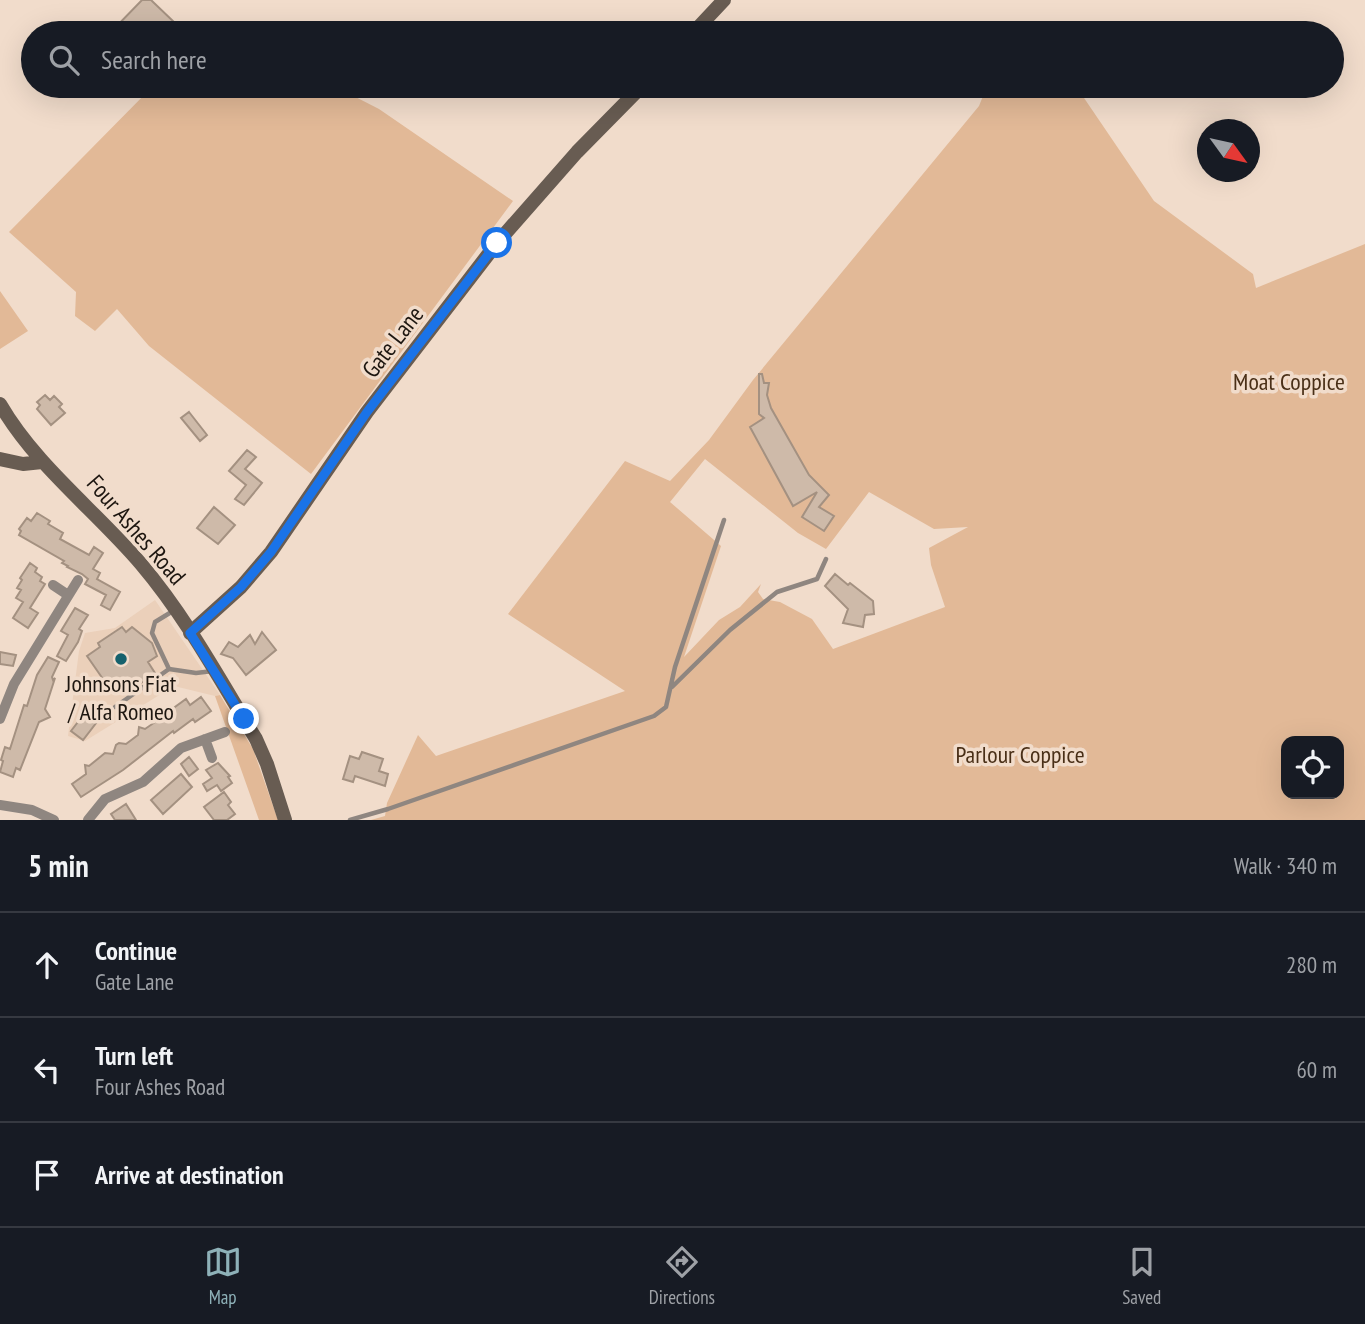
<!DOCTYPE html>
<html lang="en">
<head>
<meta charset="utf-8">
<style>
	body { margin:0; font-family:"PT Sans Narrow",sans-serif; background:#242831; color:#f1f3f6 }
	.controls { position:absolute; right:21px; bottom:21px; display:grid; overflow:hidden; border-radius:14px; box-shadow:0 7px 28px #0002 }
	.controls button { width:63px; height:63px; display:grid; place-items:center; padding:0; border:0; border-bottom:2px solid #363941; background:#171b24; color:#f1f3f6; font:35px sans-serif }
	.compass { position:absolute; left:1197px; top:119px; width:63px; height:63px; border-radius:50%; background:#171b24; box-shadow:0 7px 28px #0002; rotate:123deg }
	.stop { position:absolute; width:21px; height:21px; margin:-16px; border:5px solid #1a73e8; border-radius:50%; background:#fff }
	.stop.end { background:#1a73e8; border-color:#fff; box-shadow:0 2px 7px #0008 }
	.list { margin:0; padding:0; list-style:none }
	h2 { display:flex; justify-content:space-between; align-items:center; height:91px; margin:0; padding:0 28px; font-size:30px }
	h2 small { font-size:23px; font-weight:400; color:#9ea1a6 }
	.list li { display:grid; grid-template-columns:46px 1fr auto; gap:21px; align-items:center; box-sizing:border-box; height:105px; padding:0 28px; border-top:2px solid #363941 }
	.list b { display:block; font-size:26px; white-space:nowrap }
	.list p { margin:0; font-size:23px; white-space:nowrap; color:#9ea1a6 }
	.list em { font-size:23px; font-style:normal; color:#9ea1a6 }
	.icon { flex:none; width:38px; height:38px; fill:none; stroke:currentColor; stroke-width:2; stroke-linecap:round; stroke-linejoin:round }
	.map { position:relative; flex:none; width:1365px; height:820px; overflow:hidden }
	.search { position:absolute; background:#171b24; box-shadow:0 7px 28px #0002; left:21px; right:21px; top:21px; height:77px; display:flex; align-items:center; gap:18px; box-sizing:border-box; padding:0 24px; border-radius:38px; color:#9ea1a6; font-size:26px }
	.sheet { height:406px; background:#171b24 }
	nav { display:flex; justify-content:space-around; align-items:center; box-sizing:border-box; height:98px; border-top:2px solid #363941; background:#171b24; font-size:19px; color:#9ea1a6 }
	nav a { display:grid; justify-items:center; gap:4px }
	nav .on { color:#8eb1b8 }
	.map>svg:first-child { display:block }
	.built { fill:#ebd0ba }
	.green { fill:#e2b997; fill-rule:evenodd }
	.building { fill:#cebaa9; stroke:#a49181; stroke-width:2 }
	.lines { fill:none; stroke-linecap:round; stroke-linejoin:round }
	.lane { stroke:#8f8680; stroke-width:4.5 }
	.street { stroke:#8f8680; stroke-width:10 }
	.secondary { stroke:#685c52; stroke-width:14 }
	.route { stroke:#1a73e8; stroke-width:9 }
	.poi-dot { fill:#15616d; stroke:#f1dccb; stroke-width:2.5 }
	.labels { text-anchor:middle; stroke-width:7; stroke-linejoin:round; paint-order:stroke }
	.street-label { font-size:24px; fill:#1d1610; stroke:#f1dccb }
	.park-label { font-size:24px; fill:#492f17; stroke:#f1dccb }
	.poi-label { font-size:24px; fill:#1d1610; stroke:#f1dccb }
</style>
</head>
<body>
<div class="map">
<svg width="1365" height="820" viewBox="0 0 1365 820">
	<rect width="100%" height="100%" fill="#f1dccb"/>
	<!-- built -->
	<path class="built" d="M155 600 220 695 215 696 174 686 85 741 68 736 79 651 85 633 115 628Z"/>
	<!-- green -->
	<path class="green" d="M153 86H334L379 109 513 201 311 474 149 346 117 309 95 331 75 316 76 292 9 232Z
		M987 86H1067L1082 95 1154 201 1253 274 1256 288 1365 244V820H371L385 816 387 803 418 735 436 756 625 691 508 614 625 461 670 481 709 440 753 380 979 106ZM705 459 798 533 826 549 869 492 934 529 968 527 929 548 931 565 945 607 833 649 812 619 780 602 763 599 758 592 761 584 740 607 719 620 684 657 721 546 670 502ZM1286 741H1339V794H1286Z
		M0 291 28 331 0 349Z
		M220 695 253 749 278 820H259L215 696Z"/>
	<!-- building -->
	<path class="building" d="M142 0H151L175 23 165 33H110Z
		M759 374H762L764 383H769L767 395 771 408 809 475 829 495 819 507 834 516 824 531 802 517 817 492 793 506 750 427 764 418 759 414Z
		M45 395 50 400 54 396 62 404 59 407 65 413 51 425 37 409 40 405 37 402Z
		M189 412 207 435 200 441 181 418Z
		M247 450 256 457 245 469 262 483 244 505 235 499 246 485 229 471Z
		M214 507 235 525 218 544 197 528Z
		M37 513 50 521 48 524 63 533 60 539 89 555 94 547 103 553 93 569 100 573 97 579 120 592 110 610 101 605 106 595 85 584 88 579 82 574 67 567 68 566 62 563 64 561 19 535 21 531 19 529 27 518 31 521Z
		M30 563 37 568 35 572 42 577 40 581 45 584 30 608 38 613 28 628 13 618 23 602 16 598 21 590 17 588 22 580 20 578Z
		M835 574 848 585 850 583 873 601 874 614 865 615 863 627 843 623 848 609 825 586Z
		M75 608 88 615 79 629 82 631 78 642 66 661 57 656 68 635 61 631Z
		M122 627 126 632 132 627 152 643 157 656 148 662 155 673 131 690 126 683 112 692 87 656 100 647 98 643Z
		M262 632 276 650 246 675 233 658 221 654 229 642 238 647 250 635 255 644Z
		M0 652 16 655 13 666 0 664Z
		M48 657 59 662 52 677 53 680 55 678 45 709 50 717 39 722 20 770 16 768 13 777 0 772 3 761 1 760 5 747 10 749 24 705 27 706 37 675Z
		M201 697 211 711 195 722 193 719 174 733 173 731 123 770 81 797 72 784 86 774 85 765 89 766 105 753 113 754 116 745 119 743 126 744 138 735 139 727 145 729 161 718 162 711 168 712 186 699 190 705Z
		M88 709 100 718 83 740 71 731Z
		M362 752 383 759 379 771 388 774 385 786 355 776 353 782 343 779 350 756 359 759Z
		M189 757 198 769 189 776 181 764Z
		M218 763 230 776 228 777 232 783 221 791 217 785 207 791 203 784 212 778 206 770Z
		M181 774 192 787 163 814 151 800Z
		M224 792 231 802 228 805 235 814 227 820H214L204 807Z
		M126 804 136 820H115L111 814Z"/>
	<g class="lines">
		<!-- lane -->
		<path class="lane" d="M169 669 152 633 155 622 173 611
			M672 687 730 630 777 592 817 579 826 559
			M115 707 169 669 196 673 213 671
			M350 820 388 809 654 716 666 707 675 667 724 520"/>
		<!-- street -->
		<path class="street" d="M53 585 68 595
			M0 719 14 684 78 580
			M205 739 212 758
			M0 805 32 810 54 820
			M88 820 105 799 143 782 181 748 225 732"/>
		<!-- secondary -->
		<path class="secondary" d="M693 33 724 0
			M0 404C36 466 95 510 141 564 186 617 220 680 256 739L267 764 285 820
			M0 459 23 464 42 462
			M190 633 241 587 271 552 367 412 497 243 577 152 642 86"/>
	</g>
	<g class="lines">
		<!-- route -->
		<path class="route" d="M244 719 190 633 241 587 271 552 367 412 497 243"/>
	</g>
	<!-- markers -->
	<circle class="poi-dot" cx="121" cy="659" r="7"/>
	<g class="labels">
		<!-- street labels -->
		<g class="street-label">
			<text transform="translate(393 342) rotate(-52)" y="8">Gate Lane</text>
			<text transform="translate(136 530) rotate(49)" y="8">Four Ashes Road</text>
		</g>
		<!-- park labels -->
		<g class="park-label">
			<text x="1289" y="390">Moat Coppice</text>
			<text x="1020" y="763">Parlour Coppice</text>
		</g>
		<!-- poi labels -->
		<g class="poi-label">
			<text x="121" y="692">Johnsons Fiat<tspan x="121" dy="28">/ Alfa Romeo</tspan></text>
		</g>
	</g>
</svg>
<div class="controls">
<button><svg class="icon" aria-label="locate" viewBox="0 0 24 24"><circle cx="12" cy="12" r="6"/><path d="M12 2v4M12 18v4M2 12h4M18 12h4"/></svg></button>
</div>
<svg class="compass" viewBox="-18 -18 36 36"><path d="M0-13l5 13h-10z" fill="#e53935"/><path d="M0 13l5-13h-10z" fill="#9ea1a6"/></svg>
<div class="stop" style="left:497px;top:243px"></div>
<div class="stop end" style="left:244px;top:719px"></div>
<div class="search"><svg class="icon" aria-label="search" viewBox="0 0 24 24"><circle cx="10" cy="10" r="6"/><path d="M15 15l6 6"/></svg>Search here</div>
</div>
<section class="sheet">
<h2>5 min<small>Walk · 340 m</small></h2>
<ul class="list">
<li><svg class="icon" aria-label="ahead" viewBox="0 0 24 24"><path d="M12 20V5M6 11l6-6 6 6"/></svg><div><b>Continue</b><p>Gate Lane</p></div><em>280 m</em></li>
<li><svg class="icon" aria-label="left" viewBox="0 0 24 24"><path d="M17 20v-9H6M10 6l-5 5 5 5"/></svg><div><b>Turn left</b><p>Four Ashes Road</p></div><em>60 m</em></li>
<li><svg class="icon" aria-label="arrive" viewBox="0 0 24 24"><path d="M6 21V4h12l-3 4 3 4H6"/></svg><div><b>Arrive at destination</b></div></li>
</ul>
</section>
<nav>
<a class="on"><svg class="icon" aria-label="map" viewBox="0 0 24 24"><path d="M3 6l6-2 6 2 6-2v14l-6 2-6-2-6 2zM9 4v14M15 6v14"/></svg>Map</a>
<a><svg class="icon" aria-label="directions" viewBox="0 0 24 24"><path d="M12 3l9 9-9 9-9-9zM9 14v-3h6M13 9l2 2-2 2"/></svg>Directions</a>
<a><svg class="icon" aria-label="saved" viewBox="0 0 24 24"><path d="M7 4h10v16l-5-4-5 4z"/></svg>Saved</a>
</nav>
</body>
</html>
